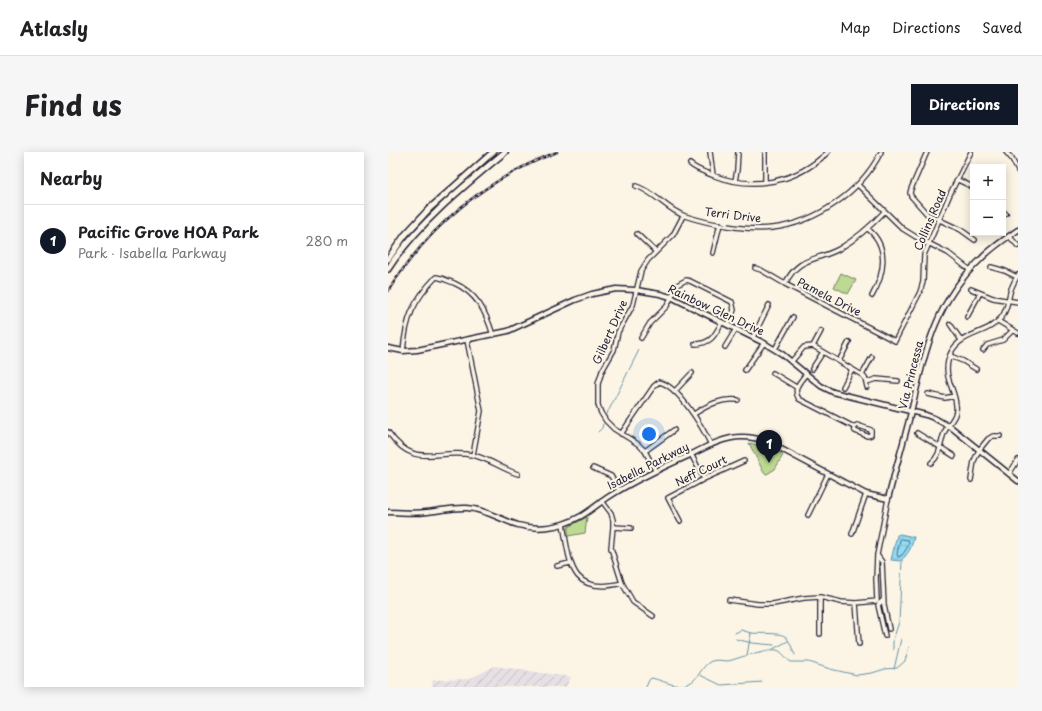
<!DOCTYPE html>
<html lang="en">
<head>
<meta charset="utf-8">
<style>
	body { margin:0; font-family:"Playpen Sans",sans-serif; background:#f6f6f6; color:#202124 }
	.controls { position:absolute; right:12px; top:12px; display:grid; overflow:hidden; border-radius:0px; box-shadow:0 2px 10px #0003 }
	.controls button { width:36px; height:36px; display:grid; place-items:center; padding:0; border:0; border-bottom:1px solid #e0e0e0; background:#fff; color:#202124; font:20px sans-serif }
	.you { position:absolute; left:261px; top:282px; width:14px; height:14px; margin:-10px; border:3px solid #fff; border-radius:50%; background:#1a73e8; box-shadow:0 0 0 6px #1a73e833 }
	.badge { display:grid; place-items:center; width:26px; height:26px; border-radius:50%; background:#111827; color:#fff; font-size:13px; font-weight:700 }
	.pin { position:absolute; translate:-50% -33px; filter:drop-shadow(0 1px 2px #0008) }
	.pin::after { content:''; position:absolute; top:21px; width:14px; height:12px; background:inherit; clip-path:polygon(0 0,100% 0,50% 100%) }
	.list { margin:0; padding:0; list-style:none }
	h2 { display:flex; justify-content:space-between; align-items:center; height:52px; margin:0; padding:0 16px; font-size:17px }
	h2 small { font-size:13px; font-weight:400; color:#757577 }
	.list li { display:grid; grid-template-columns:26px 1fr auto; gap:12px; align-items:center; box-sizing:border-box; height:72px; padding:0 16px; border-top:1px solid #e0e0e0 }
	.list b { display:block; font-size:15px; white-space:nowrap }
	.list p { margin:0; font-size:13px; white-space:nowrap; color:#757577 }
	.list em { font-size:13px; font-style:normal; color:#757577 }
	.map { position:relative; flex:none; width:630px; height:535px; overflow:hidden; border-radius:0px }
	header { display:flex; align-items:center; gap:24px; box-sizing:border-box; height:56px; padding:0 20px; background:#fff; border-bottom:1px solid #e0e0e0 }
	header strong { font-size:19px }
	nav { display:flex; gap:22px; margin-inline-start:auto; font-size:14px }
	.intro { display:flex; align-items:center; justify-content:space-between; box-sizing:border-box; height:96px; padding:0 24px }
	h1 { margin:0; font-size:28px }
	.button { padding:10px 18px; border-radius:0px; background:#111827; color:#fff; font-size:14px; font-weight:700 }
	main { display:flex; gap:24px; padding:0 24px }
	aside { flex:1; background:#fff; border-radius:0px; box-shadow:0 2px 10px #0003 }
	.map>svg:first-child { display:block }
	.industrial { fill:url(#industrial-furrows) }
	.green { fill:#bed991; stroke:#707e66 }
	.water { fill:url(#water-waves); stroke:#6591a9 }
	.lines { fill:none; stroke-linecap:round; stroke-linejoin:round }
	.shore { stroke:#4e6c85; stroke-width:1 }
	.stream { stroke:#6591a9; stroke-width:1 }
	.minor-casing { stroke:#22223b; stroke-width:6 }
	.tertiary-casing { stroke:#22223b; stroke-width:7 }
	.primary-casing { stroke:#22223b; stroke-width:8 }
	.minor { stroke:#fcf5e5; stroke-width:3.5 }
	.tertiary { stroke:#fcf5e5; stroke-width:4 }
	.primary { stroke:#fcf5e5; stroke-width:5 }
	.rail-casing { stroke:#22223b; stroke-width:2.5 }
	.rail { stroke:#fcf5e5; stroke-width:1; stroke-dasharray:3; stroke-linecap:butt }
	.labels { text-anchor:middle; stroke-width:4; stroke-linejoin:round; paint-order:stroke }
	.street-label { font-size:11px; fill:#22223b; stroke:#fcf5e5 }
</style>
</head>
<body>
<header>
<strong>Atlasly</strong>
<nav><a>Map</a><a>Directions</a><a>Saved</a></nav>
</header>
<div class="intro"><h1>Find us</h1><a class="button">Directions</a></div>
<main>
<aside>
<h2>Nearby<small></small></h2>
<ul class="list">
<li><span class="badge">1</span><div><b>Pacific Grove HOA Park</b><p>Park · Isabella Parkway</p></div><em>280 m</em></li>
</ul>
</aside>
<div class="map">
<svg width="630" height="535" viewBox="0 0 630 535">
	<defs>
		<pattern id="industrial-furrows" width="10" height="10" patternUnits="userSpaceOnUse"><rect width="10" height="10" fill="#e6dfe3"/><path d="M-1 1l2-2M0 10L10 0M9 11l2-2" fill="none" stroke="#c5bfc4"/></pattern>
		<pattern id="water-waves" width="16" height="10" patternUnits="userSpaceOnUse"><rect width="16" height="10" fill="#91dbf3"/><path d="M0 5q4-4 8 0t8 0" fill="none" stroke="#7dbcd1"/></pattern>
	</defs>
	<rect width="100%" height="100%" fill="#fcf5e5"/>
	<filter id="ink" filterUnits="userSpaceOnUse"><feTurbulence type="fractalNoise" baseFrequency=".025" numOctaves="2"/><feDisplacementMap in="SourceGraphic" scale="8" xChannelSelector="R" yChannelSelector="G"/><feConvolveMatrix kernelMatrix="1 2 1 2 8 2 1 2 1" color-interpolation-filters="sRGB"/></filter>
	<g filter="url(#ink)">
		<!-- industrial -->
		<path class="industrial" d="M107 514 183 525 178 535H44L45 528 81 527Z"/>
		<!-- green -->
		<path class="green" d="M453 121 468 128 460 142 446 135Z
			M361 291C374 294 384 297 395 303L387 317 379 322 376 321Z
			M199 365 197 381 180 384V375Z"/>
		<!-- water -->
		<path class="water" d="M512 382 526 385C524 395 520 403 512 409L503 408 509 383Z"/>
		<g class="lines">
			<!-- shore -->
			<path class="shore" d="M514 387 520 388 521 390C519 396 516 403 510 405L509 402 512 388Z"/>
			<!-- stream -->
			<path class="stream" d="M221 258 251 198
				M219 264 220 259
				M210 280 214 276 215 272
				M347 481 353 478 363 481
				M348 487 364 491 386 493
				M385 497 400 489
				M505 498V488L511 470 514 408
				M359 503 363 481C372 482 393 480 398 485 403 490 404 498 407 503
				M506 517 513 487
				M312 523 333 533 374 530
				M258 535 261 528 263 526C274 528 285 535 296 533 310 530 311 518 320 511 328 505 336 511 344 508 353 505 381 496 389 498 395 500 398 507 403 510H421L442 517 469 523 484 521 497 517 509 516 517 509 521 495"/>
			<!-- minor casing -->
			<g class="minor-casing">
				<path id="minor" d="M322 0 325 23
					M377 0V30
					M539 0 523 37 522 41 523 44 539 62 573 78 587 88
					M618 0 624 7 630 19
					M302 12C309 18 317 20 324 23 366 39 408 31 440 0
					M570 28 585 35
					M347 29 349 18 350 0
					M470 33 515 77 528 85 560 101 582 118
					M248 34C267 40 279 58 297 64 321 72 360 79 384 76 428 71 473 40 493 0
					M615 59 618 62
					M480 77C502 95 496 123 484 144
					M249 82 268 100
					M621 84 630 94
					M325 101 332 72
					M603 115 617 119 629 125
					M367 116 373 118 397 132 507 189 532 140 535 130 536 103 562 42 583 0
					M397 132C411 104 426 110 451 97 468 87 483 74 496 60
					M583 137 605 146 630 150
					M579 165 592 141
					M610 169 630 181
					M562 172 573 188
					M365 185 381 153
					M253 186 262 171 279 154 289 133 298 128 302 129 344 150 346 158 340 173
					M79 188 93 259 85 303
					M307 192C323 192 327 183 334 170
					M425 194 433 179
					M337 195 348 177
					M387 197 405 165
					M595 198 599 193 615 188 625 178
					M15 199C18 166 25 149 48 125 55 126 60 129 66 131 89 141 98 160 105 183
					M562 204 575 209 588 217
					M451 209 461 190
					M403 210 416 195 425 194 474 223 477 226 479 235
					M424 217 435 200
					M357 218 376 191
					M385 221 408 235
					M418 222C412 230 404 237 411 247L466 275
					M474 223 484 205
					M479 230 488 227 510 229
					M455 235 464 217
					M286 240 304 221
					M540 242 557 246 566 244
					M306 262C320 253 333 246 350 248
					M469 273 483 278V283L479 284 467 279 466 275Z
					M0 280C28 319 47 296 84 303 100 306 114 317 130 322
					M529 281C542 289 554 296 566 304
					M233 282 266 234 271 230C290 233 315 276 323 293
					M257 299 286 278
					M303 302 316 327
					M543 311C553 303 552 292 556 281 560 271 570 265 568 253 567 237 556 227 560 209 567 179 597 185 613 166 620 158 620 146 623 137 625 132 627 128 630 123
					M205 316 223 324 231 338
					M267 318 257 299 250 292 226 277 218 269 213 261 210 253V232L214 219 226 198 230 180 245 153 253 119 260 108 285 83 295 64
					M621 322 630 308
					M583 328 586 309 591 298 600 287 605 284H612
					M214 349 223 361 225 368V375L223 396 234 431 245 450 265 464
					M420 363 440 322
					M292 369 280 346 316 327 356 309
					M175 372C182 411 182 444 234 431
					M225 375 243 376
					M464 382 478 342
					M489 403 494 410 496 453 501 477
					M169 414 182 411
					M341 448 370 452H385L416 446 432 445 453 450 468 451 489 449 488 426 489 403 500 347
					M495 448 490 453 497 484
					M468 451 471 492
					M432 482V445"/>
			</g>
			<!-- tertiary casing -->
			<g class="tertiary-casing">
				<path id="tertiary" d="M0 196 15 199 29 198 120 179 187 148 204 142 228 137 248 138 272 142 283 145 376 191 394 202 433 234 445 240 538 263 546 266 564 276 630 329
					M0 360C13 360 26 362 39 360 52 359 65 355 79 356 97 357 113 368 130 373 144 377 161 376 175 372 195 366 205 355 222 344 247 328 273 316 300 304 316 296 335 285 354 285 363 285 372 287 380 290L478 342 500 347C507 318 516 289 523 260 537 201 546 151 592 108 603 96 617 87 630 78"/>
			</g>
			<!-- primary casing -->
			<g class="primary-casing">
				<path id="primary" d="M0 107 17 83 41 57 105 0
					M0 117C28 73 77 33 117 0"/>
			</g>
			<!-- minor -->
			<use href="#minor" class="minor"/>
			<!-- tertiary -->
			<use href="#tertiary" class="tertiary"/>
			<!-- primary -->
			<use href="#primary" class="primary"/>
			<!-- rail casing -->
			<g class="rail-casing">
				<path id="rail" d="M0 139C42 73 96 28 169 0"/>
			</g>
			<!-- rail -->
			<use href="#rail" class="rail"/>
		</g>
	</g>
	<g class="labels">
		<!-- street labels -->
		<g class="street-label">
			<text transform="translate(345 63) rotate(7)" y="4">Terri Drive</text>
			<text transform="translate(542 68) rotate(-67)" y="4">Collins Road</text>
			<text transform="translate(441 145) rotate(27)" y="4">Pamela Drive</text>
			<text transform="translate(328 158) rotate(25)" y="4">Rainbow Glen Drive</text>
			<text transform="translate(222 180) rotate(-66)" y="4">Gilbert Drive</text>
			<text transform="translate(523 223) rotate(-76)" y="4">Via Princessa</text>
			<text transform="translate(260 314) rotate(-27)" y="4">Isabella Parkway</text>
			<text transform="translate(313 319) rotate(-26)" y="4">Neff Court</text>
		</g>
	</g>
</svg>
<div class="controls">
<button>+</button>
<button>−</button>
</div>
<div class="you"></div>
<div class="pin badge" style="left:381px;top:311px">1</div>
</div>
</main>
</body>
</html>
